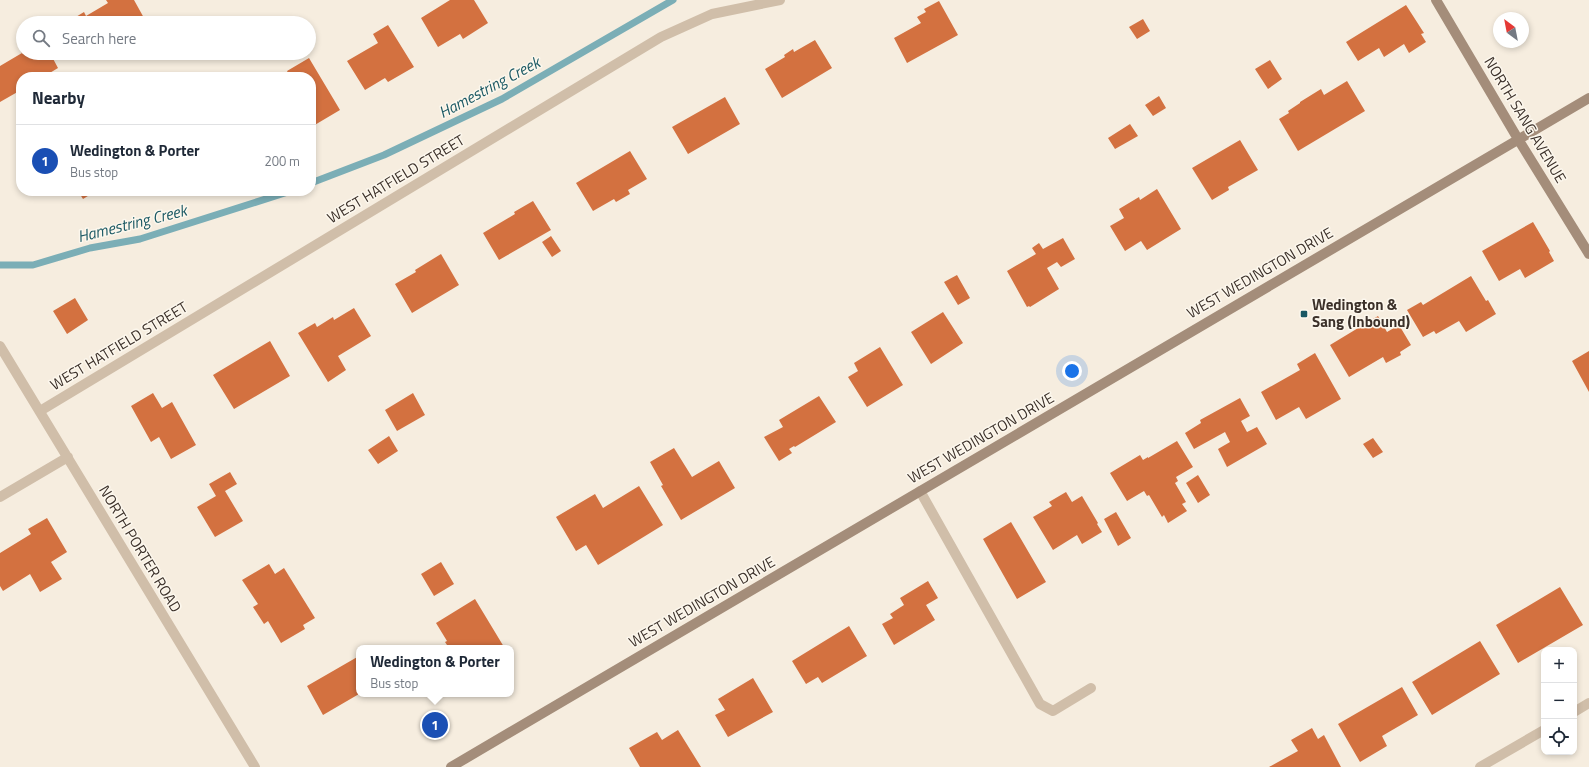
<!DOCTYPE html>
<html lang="en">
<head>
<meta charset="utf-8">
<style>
	body { margin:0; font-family:"Titillium Web",sans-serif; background:#f6f6f7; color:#1f2937 }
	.controls { position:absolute; right:12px; bottom:12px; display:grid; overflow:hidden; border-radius:8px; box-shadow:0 2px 6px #0003 }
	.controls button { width:36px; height:36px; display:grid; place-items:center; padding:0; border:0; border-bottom:1px solid #e0e1e3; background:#fff; color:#1f2937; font:20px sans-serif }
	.compass { position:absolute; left:1493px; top:12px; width:36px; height:36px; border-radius:50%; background:#fff; box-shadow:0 2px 6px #0003; rotate:328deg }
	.you { position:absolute; left:1072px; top:371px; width:14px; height:14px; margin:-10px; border:3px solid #fff; border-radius:50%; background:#1a73e8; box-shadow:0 0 0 6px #1a73e833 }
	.badge { display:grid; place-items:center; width:26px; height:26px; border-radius:50%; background:#1a5863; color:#fff; font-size:13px; font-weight:700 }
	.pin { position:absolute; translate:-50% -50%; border:2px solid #fff; box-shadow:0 1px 4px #0006 }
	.popup { position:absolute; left:356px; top:645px; width:158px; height:52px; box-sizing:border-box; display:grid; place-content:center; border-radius:8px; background:#fff; filter:drop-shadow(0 1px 3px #0005); font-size:13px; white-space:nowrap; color:#747a83 }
	.popup b { font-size:15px; color:#1f2937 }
	.popup::after { content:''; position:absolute; left:50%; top:100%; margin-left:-8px; border:8px solid transparent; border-top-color:#fff }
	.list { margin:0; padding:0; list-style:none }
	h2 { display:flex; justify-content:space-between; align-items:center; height:52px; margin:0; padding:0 16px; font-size:17px }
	h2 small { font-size:13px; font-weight:400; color:#747a83 }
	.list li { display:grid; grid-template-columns:26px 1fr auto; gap:12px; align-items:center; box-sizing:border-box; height:72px; padding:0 16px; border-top:1px solid #e0e1e3 }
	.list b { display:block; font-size:15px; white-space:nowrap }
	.list p { margin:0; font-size:13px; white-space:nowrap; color:#747a83 }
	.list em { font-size:13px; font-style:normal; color:#747a83 }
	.icon { flex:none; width:22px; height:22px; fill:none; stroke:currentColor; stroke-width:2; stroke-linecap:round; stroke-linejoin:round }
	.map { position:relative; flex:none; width:1589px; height:767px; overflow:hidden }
	.search { position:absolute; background:#fff; box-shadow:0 2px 6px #0003; left:16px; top:16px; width:300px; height:44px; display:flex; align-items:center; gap:10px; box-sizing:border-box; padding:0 14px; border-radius:22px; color:#747a83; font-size:15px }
	.panel { position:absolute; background:#fff; box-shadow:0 2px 6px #0003; left:16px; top:72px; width:300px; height:124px; border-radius:16px }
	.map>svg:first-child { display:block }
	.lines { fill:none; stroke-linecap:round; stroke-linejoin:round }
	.stream { stroke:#7baeb6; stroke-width:7 }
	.building { fill:#d37140 }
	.lane { stroke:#d0bea9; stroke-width:10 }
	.street { stroke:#d0bea9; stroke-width:10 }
	.secondary { stroke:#a48d7a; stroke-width:10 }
	.poi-dot { fill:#1a5863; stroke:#fcf7ed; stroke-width:1.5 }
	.labels { text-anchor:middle; stroke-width:3; stroke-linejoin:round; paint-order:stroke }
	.street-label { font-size:15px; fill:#3c312a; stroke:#fcf7ed }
	.poi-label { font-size:15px; font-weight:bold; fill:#3c312a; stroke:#fcf7ed; text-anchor:start }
	.water-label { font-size:16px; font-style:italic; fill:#1a5863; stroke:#fcf7ed }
</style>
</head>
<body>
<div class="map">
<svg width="1589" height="767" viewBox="0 0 1589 767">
	<rect width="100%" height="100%" fill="#f6eddf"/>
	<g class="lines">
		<!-- stream -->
		<path class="stream" d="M311 183 384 155 502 99 673 0
			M0 265H33L90 248 140 239 291 191"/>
	</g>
	<!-- building -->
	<path class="building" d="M106 0H134L144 18 136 23H66L84 12 86 16 108 3Z
		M450 0H474L488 23 463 39 460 34 438 47 421 18Z
		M939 1 958 35 907 63 894 38 921 23 917 17 926 12 924 9Z
		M1406 5 1424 33 1421 34 1426 42 1409 53 1404 44 1384 57 1379 48 1358 61 1346 42Z
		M1143 19 1150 31 1137 39 1129 27Z
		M388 25 414 67 388 82 385 78 365 90 347 61 378 43 373 34Z
		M815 40 832 68 782 98 765 69 785 57 784 55 793 49 794 52Z
		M23 47V53H50L58 68 43 77H21V90L0 102V66L22 53 20 49Z
		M309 58 340 110 313 126 311 121V77H280L288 73 287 71Z
		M1270 60 1282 79 1268 89 1255 69Z
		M1347 81 1365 111 1298 151 1279 119 1289 113 1288 111 1300 103V102L1321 89 1324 95Z
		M1159 96 1166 108 1153 116 1145 105Z
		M725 97 740 124 688 154 672 127Z
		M1130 124 1138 136 1115 149 1108 138Z
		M1240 140 1258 170 1228 187 1229 190 1212 200 1192 168Z
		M630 151 647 179 628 190 630 194 616 202 614 199 593 211 576 183Z
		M1157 189 1181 229 1147 250 1141 241 1125 251 1110 226 1124 218 1119 209 1139 197 1140 200Z
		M78 191H96L83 199Z
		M533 201 551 230 499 260 483 233 515 214 514 212Z
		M1533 222 1550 251 1549 252 1554 261 1525 278 1520 269 1499 281 1482 251Z
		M551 236 561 251 552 257 542 242Z
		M1063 238 1075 259 1061 267 1057 262 1047 268 1059 289 1030 307 1029 306 1027 307 1007 271 1036 254 1032 248 1039 243 1043 249Z
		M441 254 459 285 412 313 395 284 416 272 415 270Z
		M957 275 970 298 958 305 944 282Z
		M1471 276 1486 301 1488 300 1496 314 1466 332 1459 321 1436 334 1434 331 1423 337 1407 310 1421 302 1423 305Z
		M75 298 88 320 67 334 53 311Z
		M354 308 371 336 338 356 346 370 328 382 298 333 315 323 317 327 333 317 334 320Z
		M943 312 963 343 931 364 911 332Z
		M1378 316 1387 332 1399 325 1411 345 1400 352 1401 355 1386 363 1383 357 1349 377 1330 345Z
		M270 341 290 376 234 409 213 375Z
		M880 347 903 385 867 407 848 377 858 371 854 363Z
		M1589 351V392L1572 361Z
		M1315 353 1341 399 1306 419 1299 407 1276 420 1261 392 1300 370 1297 364Z
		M153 393 162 408 172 402 196 445 171 459 159 437 151 442 131 406Z
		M413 393 425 415 397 431 385 410Z
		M819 396 836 422 795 447 794 446 789 449 792 453 779 461 764 437 783 427 779 420Z
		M1240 398 1250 416 1241 421 1247 432 1257 427 1267 444 1227 467 1218 449 1230 442 1225 432 1194 449 1185 433 1201 423 1200 420Z
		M389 436 398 451 378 464 368 450Z
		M1373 438 1383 452 1373 458 1363 444Z
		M1177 441 1193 467 1176 477 1178 481 1175 483 1186 502 1182 504 1187 511 1168 523 1164 515 1162 517 1149 495 1147 496 1144 491 1127 501 1110 473 1140 455 1143 460 1148 457V458Z
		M674 448 692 477 719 461 735 488 681 520 661 486 663 485 650 462Z
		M230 472 237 484 225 491 243 521 215 537 197 507 216 496 209 484Z
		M1198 475 1210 495 1198 503 1186 483Z
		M639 486 663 525 598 565 586 545 576 551 556 517 595 494 603 508Z
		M1066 492 1072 502 1082 496 1098 523 1097 524 1102 532 1082 544 1077 535 1053 550 1033 517 1052 506 1049 502Z
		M1116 512 1131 538 1118 546 1104 519Z
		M47 518 67 552 51 562 62 579 40 592 30 574 3 591 0 586V553L31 534 28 529Z
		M1011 522 1046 582 1017 599 983 539Z
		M441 562 454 584 434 596 421 574Z
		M269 564 275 574 284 568 315 618 303 625 305 629 281 643 268 621 264 624 253 607 258 604 242 580Z
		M928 581 938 598 926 605 935 620 894 645 882 624 893 618 890 614 904 605 900 598Z
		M1560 587 1583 625 1518 663 1496 625Z
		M475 599 504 647 502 648H449L445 642 447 641 436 623Z
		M849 626 867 656 822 683 818 677 806 684 792 661Z
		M1480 641 1500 674 1432 715 1412 682Z
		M359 656V694L323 715 307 686Z
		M753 678 773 712 728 737 715 715 725 710 718 699Z
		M1402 687 1418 715 1382 736 1387 746 1360 762 1338 724Z
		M1312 728 1318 739 1324 735 1341 767H1269L1298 751 1291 740Z
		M678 730 701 767H640L629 748 657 732 662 740Z"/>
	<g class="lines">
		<!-- lane -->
		<path class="lane" d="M920 491 1040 704 1053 711 1091 688"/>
		<!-- street -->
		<path class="street" d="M0 346 255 767
			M40 411 661 37 712 14 780 0
			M0 497 68 457
			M1574 712 1589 703
			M1480 767 1544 730"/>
		<!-- secondary -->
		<path class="secondary" d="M1436 0 1518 139 1589 254
			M451 767 1589 98"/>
	</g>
	<!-- markers -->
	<rect class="poi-dot" x="1300" y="310" width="8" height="8" rx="2"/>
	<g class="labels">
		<!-- street labels -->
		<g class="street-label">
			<text transform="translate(1525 120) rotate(59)" y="5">NORTH SANG AVENUE</text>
			<text transform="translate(396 179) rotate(-31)" y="5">WEST HATFIELD STREET</text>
			<text transform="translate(1260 273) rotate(-30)" y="5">WEST WEDINGTON DRIVE</text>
			<text transform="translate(119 346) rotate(-31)" y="5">WEST HATFIELD STREET</text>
			<text transform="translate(981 438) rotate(-30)" y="5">WEST WEDINGTON DRIVE</text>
			<text transform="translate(140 549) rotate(59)" y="5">NORTH PORTER ROAD</text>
			<text transform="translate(702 602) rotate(-30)" y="5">WEST WEDINGTON DRIVE</text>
		</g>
		<!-- poi labels -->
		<g class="poi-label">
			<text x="1312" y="310">Wedington &amp;<tspan x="1312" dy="17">Sang (Inbound)</tspan></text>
		</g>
		<!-- water labels -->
		<g class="water-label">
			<text transform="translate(489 87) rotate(-28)" y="6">Hamestring Creek</text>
			<text transform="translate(132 223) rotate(-14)" y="6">Hamestring Creek</text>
		</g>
	</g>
</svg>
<div class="controls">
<button>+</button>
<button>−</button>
<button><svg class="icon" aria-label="locate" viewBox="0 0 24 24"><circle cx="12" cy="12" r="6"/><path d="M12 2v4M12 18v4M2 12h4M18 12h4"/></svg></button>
</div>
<svg class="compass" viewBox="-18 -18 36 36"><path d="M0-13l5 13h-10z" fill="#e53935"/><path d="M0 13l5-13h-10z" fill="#747a83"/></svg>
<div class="you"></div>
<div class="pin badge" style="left:435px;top:725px;background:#1a4fb4">1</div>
<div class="popup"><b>Wedington &amp; Porter</b>Bus stop</div>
<div class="search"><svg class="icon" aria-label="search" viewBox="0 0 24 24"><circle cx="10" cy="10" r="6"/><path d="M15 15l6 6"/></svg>Search here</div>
<section class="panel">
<h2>Nearby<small></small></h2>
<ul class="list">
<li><span class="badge" style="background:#1a4fb4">1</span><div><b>Wedington &amp; Porter</b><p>Bus stop</p></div><em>200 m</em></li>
</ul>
</section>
</div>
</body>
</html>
